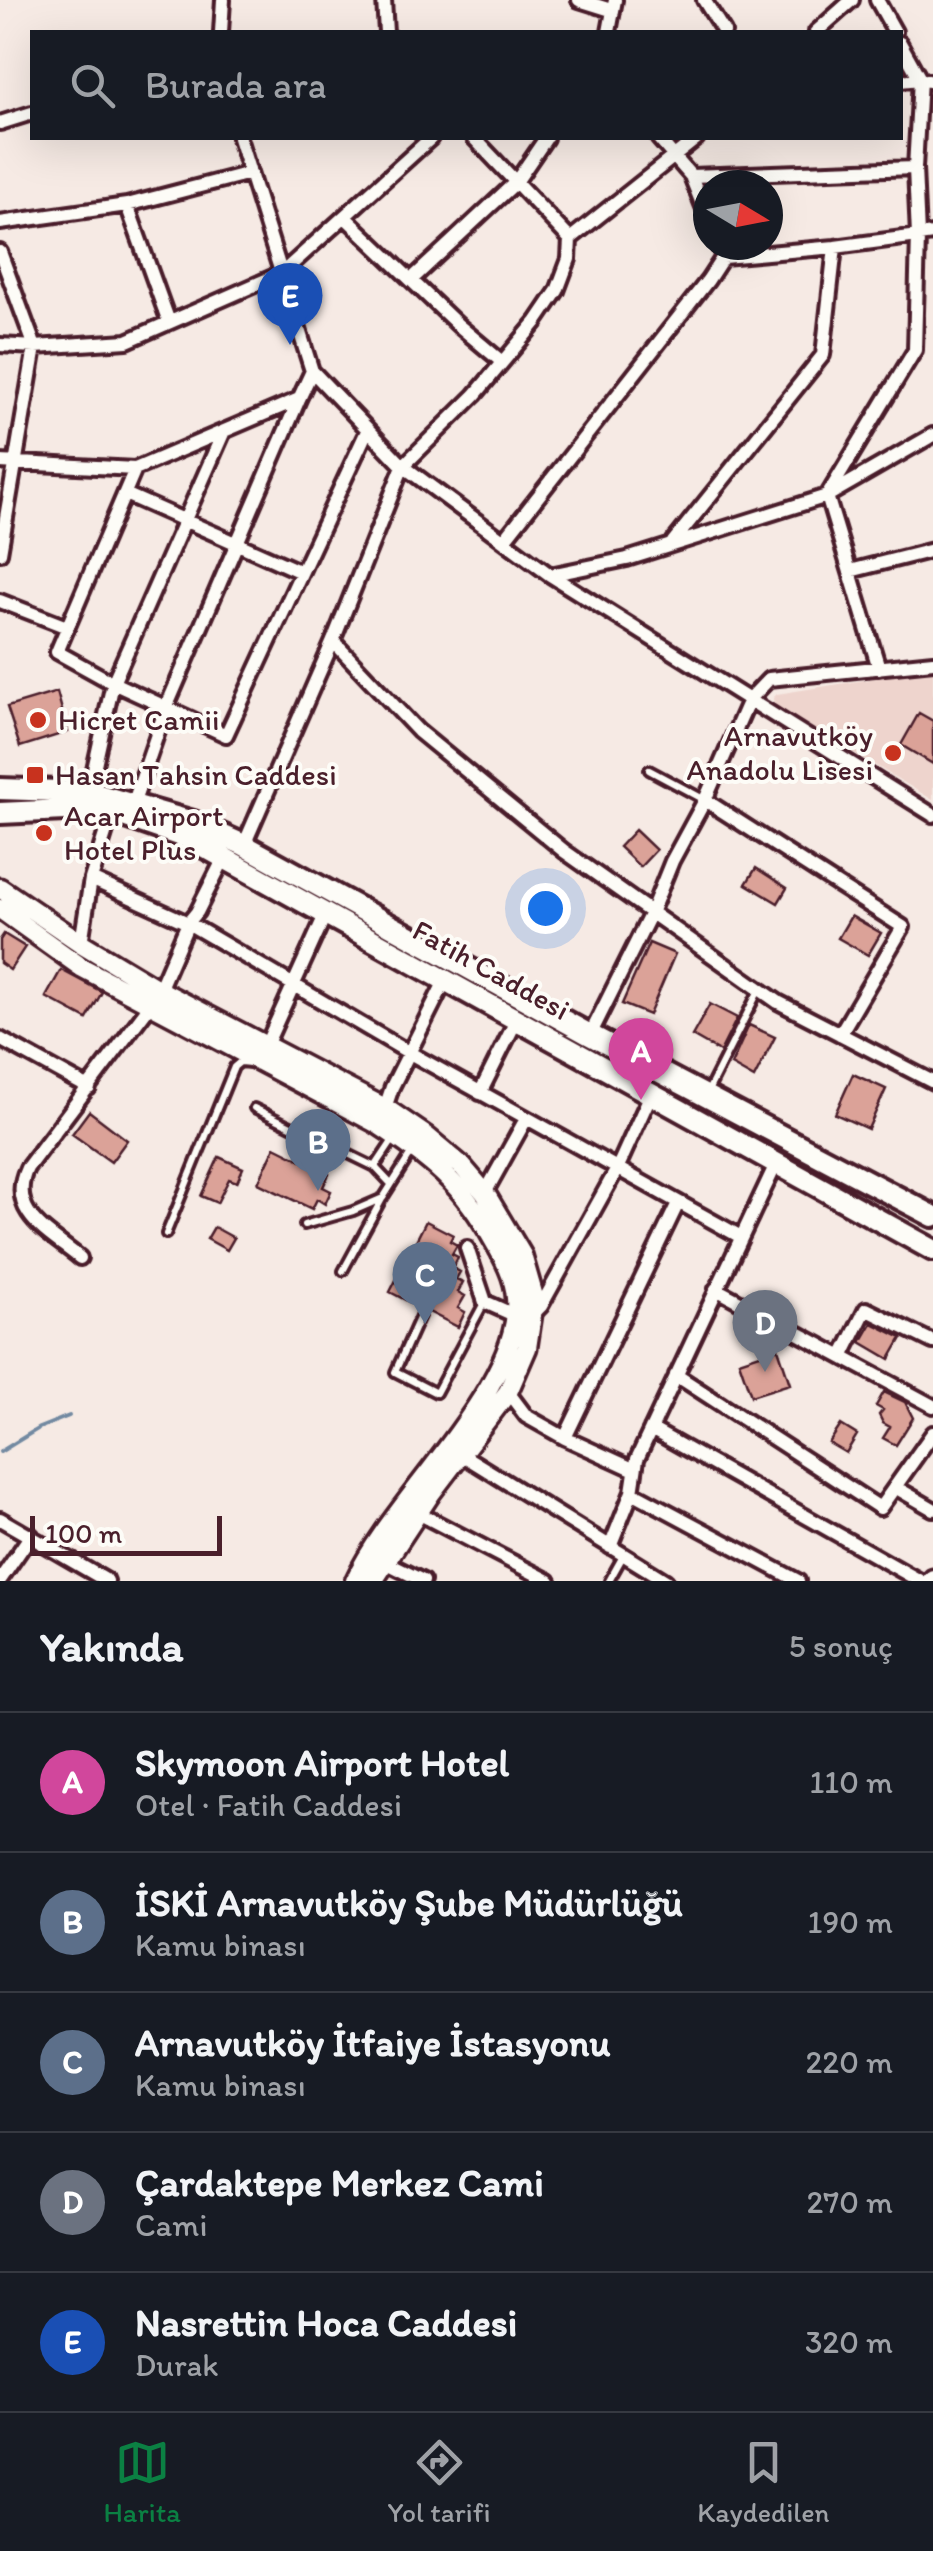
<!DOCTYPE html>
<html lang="tr">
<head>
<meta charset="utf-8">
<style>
	body { margin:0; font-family:Itim,sans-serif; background:#20242c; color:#f1f3f6 }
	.compass { position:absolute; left:693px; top:170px; width:90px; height:90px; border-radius:50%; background:#171b24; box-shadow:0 10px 40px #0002; rotate:100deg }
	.scale { position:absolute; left:30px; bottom:25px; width:192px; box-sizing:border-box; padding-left:10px; border:5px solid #4a1f2b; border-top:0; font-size:28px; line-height:35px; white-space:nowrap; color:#4a1f2b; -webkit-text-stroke:8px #fdfcf7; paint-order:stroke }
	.you { position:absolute; left:545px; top:908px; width:35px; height:35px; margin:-25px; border:8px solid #fff; border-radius:50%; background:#1a73e8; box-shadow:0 0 0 15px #1a73e833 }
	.badge { display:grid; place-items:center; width:65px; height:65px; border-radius:50%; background:#0b8043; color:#fff; font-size:32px; font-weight:700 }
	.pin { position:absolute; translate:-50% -82px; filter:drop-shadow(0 2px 5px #0008) }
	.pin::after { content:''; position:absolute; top:52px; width:35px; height:30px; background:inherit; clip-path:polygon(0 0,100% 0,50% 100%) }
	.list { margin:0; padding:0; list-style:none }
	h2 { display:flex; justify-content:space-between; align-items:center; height:130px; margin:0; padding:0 40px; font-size:42px }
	h2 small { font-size:32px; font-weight:400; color:#9ea1a6 }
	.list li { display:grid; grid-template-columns:65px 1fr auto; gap:30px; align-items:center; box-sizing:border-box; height:140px; padding:0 40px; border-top:2px solid #363941 }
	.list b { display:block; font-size:38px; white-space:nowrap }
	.list p { margin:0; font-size:32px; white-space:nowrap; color:#9ea1a6 }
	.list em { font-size:32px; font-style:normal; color:#9ea1a6 }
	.icon { flex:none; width:55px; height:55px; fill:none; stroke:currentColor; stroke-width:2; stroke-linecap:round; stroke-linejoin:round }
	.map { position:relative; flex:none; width:933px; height:1581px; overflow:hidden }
	.search { position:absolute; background:#171b24; box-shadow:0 10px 40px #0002; left:30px; right:30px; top:30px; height:110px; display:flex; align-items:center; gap:25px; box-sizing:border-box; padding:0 35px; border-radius:0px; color:#9ea1a6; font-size:38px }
	.sheet { height:830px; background:#171b24 }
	nav { display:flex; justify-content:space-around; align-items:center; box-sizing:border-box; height:140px; border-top:2px solid #363941; background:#171b24; font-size:28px; color:#9ea1a6 }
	nav a { display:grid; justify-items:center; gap:5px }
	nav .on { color:#0b8043 }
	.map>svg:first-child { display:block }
	.built { fill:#eed4cd }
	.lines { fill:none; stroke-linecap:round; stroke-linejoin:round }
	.stream { stroke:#7289a1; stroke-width:4 }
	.building { fill:#dba298; stroke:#4a1f2b; stroke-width:2.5 }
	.lane-casing { stroke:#4a1f2b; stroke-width:14 }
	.street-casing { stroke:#4a1f2b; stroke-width:20 }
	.secondary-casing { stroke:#4a1f2b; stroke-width:25 }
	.primary-casing { stroke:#4a1f2b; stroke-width:28 }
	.lane { stroke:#fdfcf7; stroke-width:6 }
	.street { stroke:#fdfcf7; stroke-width:12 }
	.secondary { stroke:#fdfcf7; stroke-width:18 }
	.primary { stroke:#fdfcf7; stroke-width:20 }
	.poi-dot { fill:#c8321e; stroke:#fdfcf7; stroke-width:4 }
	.labels { text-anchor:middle; stroke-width:8; stroke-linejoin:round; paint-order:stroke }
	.poi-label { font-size:30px; fill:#4a1f2b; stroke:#fdfcf7; text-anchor:start }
	.street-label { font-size:30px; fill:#4a1f2b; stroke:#fdfcf7 }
</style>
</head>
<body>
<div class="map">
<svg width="933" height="1581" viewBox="0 0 933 1581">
	<rect width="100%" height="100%" fill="#f6eae4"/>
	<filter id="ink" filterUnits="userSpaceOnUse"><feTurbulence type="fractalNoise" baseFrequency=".01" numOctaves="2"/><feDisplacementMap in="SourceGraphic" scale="20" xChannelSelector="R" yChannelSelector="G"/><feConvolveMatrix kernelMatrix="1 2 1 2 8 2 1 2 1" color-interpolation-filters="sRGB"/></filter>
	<g filter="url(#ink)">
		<!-- built -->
		<path class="built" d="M933 669V800L774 705 773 698 777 694Z"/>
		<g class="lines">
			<!-- stream -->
			<path class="stream" d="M0 1452 39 1428 69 1416"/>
		</g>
		<!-- building -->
		<path class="building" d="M57 692 68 732 20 747 7 707Z
			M919 713 933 721V764L901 745Z
			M635 830 656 850 640 867 619 847Z
			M756 868 787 888 778 903 746 884Z
			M851 916 881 933 868 955 838 938Z
			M4 934 25 947 10 970 0 963V940Z
			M649 943 675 954 649 1015 622 1004Z
			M61 970 102 992 87 1019 46 997Z
			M710 1004 737 1018 720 1052 692 1036Z
			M749 1025 775 1037 754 1078 731 1065Z
			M853 1074 886 1089 868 1129 835 1114Z
			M89 1111 127 1140 111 1162 72 1134Z
			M275 1147 329 1174 323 1187 331 1191 325 1204 317 1199 312 1209 258 1183Z
			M219 1157 243 1168 237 1182 229 1179 217 1203 201 1196Z
			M426 1221 453 1235 450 1241 457 1245 452 1254 458 1257 453 1268 460 1272 456 1279 463 1282 458 1292 465 1296 458 1308 465 1312 458 1327 390 1292Z
			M214 1227 234 1238 227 1250 207 1239Z
			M872 1323 902 1338 890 1359 861 1342Z
			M778 1348 790 1384 751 1396 739 1361Z
			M884 1392 905 1402 913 1418 896 1445 883 1438 890 1427 883 1423 879 1415 883 1410 876 1406Z
			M841 1425 857 1435 846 1453 829 1443Z"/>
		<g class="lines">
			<!-- lane casing -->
			<g class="lane-casing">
				<path id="lane" d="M649 770 705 800
					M708 1091 759 990
					M254 1108 375 1167 395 1137
					M375 1167 391 1184
					M304 1225 353 1211 383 1198 414 1149
					M166 1234 234 1067 240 1062 250 1063
					M343 1271 382 1199
					M420 1316 395 1372 436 1393 484 1303
					M609 1581 623 1556"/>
			</g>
			<!-- street casing -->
			<g class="street-casing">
				<path id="street" d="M384 0 386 32
					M579 0 611 10
					M704 0 724 32
					M877 0 895 32
					M221 32 223 0
					M609 32 615 0
					M816 32 852 0
					M900 81 920 79 933 82
					M0 123 32 113
					M239 138 312 371 403 466 550 575 933 815
					M474 138 570 239
					M658 138 691 176 708 219
					M691 176 915 168
					M127 205 169 322
					M346 218 458 325 502 362
					M0 223 127 205 250 173
					M0 252 35 347 0 553
					M723 257 835 247 933 234
					M411 280 516 182 546 138
					M0 345 35 347 127 341 282 273 431 138
					M0 462 135 469 299 399 312 371
					M135 469 57 652 113 683 226 735 367 431
					M125 494 301 572
					M504 540 708 280 723 257 718 245
					M673 542 823 355 835 247
					M850 571 933 550
					M550 575 627 559 827 496 933 435
					M0 601 67 627
					M333 641 418 731 564 851 778 1002 933 1082
					M879 668 827 496 915 350 918 236 915 168 920 79 900 43
					M89 792 113 683 224 431
					M705 800 903 927 840 1034
					M134 802 166 708 299 399
					M244 845 333 641 403 466 475 395 536 322 557 291 569 259 570 239 697 138
					M91 879 188 923 408 1052 741 1237
					M81 943 91 879 112 812
					M159 990 188 923 197 912 224 858
					M590 1035 651 913 672 861 705 800 749 700 769 679 933 662
					M0 1039 89 1088
					M263 1052 326 913
					M480 1093 517 1019
					M385 1108 392 1087 446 979
					M485 1193 526 1119
					M467 1248 485 1302 514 1315H532L541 1306 617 1169 651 1094
					M80 1258C50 1233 6 1213 27 1168L151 1004
					M716 1289 933 1406
					M842 1357 866 1309 933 1342
					M676 1375 880 1508 933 1433
					M508 1392 526 1416 565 1438 635 1470
					M651 1429 920 1581
					M565 1438 678 1203
					M461 1454 666 1581
					M895 1487 933 1509
					M632 1492 798 1581
					M418 1513 549 1581
					M0 1519 107 1581
					M610 1547 632 1492 637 1459 777 1162
					M381 1560 423 1581
					M0 1580 31 1535"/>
			</g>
			<!-- secondary casing -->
			<g class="secondary-casing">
				<path id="secondary" d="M0 888 81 943 159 990 385 1108 426 1136 462 1166 485 1193 522 1255 534 1297 532 1315 527 1348 508 1392 431 1493 373 1581
					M0 909 81 967 376 1123C431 1159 462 1183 494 1241 504 1258 515 1278 516 1298 524 1385 392 1499 355 1581
					M931 1581 933 1579"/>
			</g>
			<!-- primary casing -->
			<g class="primary-casing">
				<path id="primary" d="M0 789 89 792 193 822 244 845 590 1035 933 1216
					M0 813 87 809 112 812 190 839 933 1250"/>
			</g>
			<!-- lane -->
			<use href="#lane" class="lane"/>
			<!-- street -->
			<use href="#street" class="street"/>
			<!-- secondary -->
			<use href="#secondary" class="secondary"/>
			<!-- primary -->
			<use href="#primary" class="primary"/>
		</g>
	</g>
	<!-- markers -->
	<g class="poi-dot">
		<circle cx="38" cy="720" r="10"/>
		<circle cx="893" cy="753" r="10"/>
		<rect x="25" y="765" width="20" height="20" rx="5"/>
		<circle cx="44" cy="833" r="10"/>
	</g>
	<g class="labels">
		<!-- poi labels -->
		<g class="poi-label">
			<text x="58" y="730">Hicret Camii</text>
			<text x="873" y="746" text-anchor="end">Arnavutköy<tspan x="873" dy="34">Anadolu Lisesi</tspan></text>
			<text x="55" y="785">Hasan Tahsin Caddesi</text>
			<text x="64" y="826">Acar Airport<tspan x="64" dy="34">Hotel Plus</tspan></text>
		</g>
		<!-- street labels -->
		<g class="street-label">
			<text transform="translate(491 970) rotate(29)" y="10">Fatih Caddesi</text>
		</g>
	</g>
</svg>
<svg class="compass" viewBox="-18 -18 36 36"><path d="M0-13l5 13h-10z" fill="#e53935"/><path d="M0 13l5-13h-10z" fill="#9ea1a6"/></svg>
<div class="scale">100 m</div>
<div class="you"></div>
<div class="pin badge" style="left:641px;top:1100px;background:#d1479c">A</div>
<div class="pin badge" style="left:318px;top:1191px;background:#5c6f8a">B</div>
<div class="pin badge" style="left:425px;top:1324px;background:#5c6f8a">C</div>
<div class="pin badge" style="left:765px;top:1372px;background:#6b7280">D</div>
<div class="pin badge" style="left:290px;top:345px;background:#1a4fb4">E</div>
<div class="search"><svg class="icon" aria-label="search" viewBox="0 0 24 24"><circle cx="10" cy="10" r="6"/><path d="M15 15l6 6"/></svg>Burada ara</div>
</div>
<section class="sheet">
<h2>Yakında<small>5 sonuç</small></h2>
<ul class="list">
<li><span class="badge" style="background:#d1479c">A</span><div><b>Skymoon Airport Hotel</b><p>Otel · Fatih Caddesi</p></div><em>110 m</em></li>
<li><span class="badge" style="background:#5c6f8a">B</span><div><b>İSKİ Arnavutköy Şube Müdürlüğü</b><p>Kamu binası</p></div><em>190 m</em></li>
<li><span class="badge" style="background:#5c6f8a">C</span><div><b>Arnavutköy İtfaiye İstasyonu</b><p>Kamu binası</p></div><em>220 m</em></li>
<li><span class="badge" style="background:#6b7280">D</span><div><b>Çardaktepe Merkez Cami</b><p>Cami</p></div><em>270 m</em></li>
<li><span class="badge" style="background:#1a4fb4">E</span><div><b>Nasrettin Hoca Caddesi</b><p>Durak</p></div><em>320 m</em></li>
</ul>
</section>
<nav>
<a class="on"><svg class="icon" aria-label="map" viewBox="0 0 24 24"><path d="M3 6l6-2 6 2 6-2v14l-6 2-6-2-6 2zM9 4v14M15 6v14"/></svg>Harita</a>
<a><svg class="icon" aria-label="directions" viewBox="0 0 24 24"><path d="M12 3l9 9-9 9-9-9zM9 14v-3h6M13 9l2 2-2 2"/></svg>Yol tarifi</a>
<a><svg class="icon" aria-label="saved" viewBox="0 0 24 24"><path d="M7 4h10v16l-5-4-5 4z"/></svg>Kaydedilen</a>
</nav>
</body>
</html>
